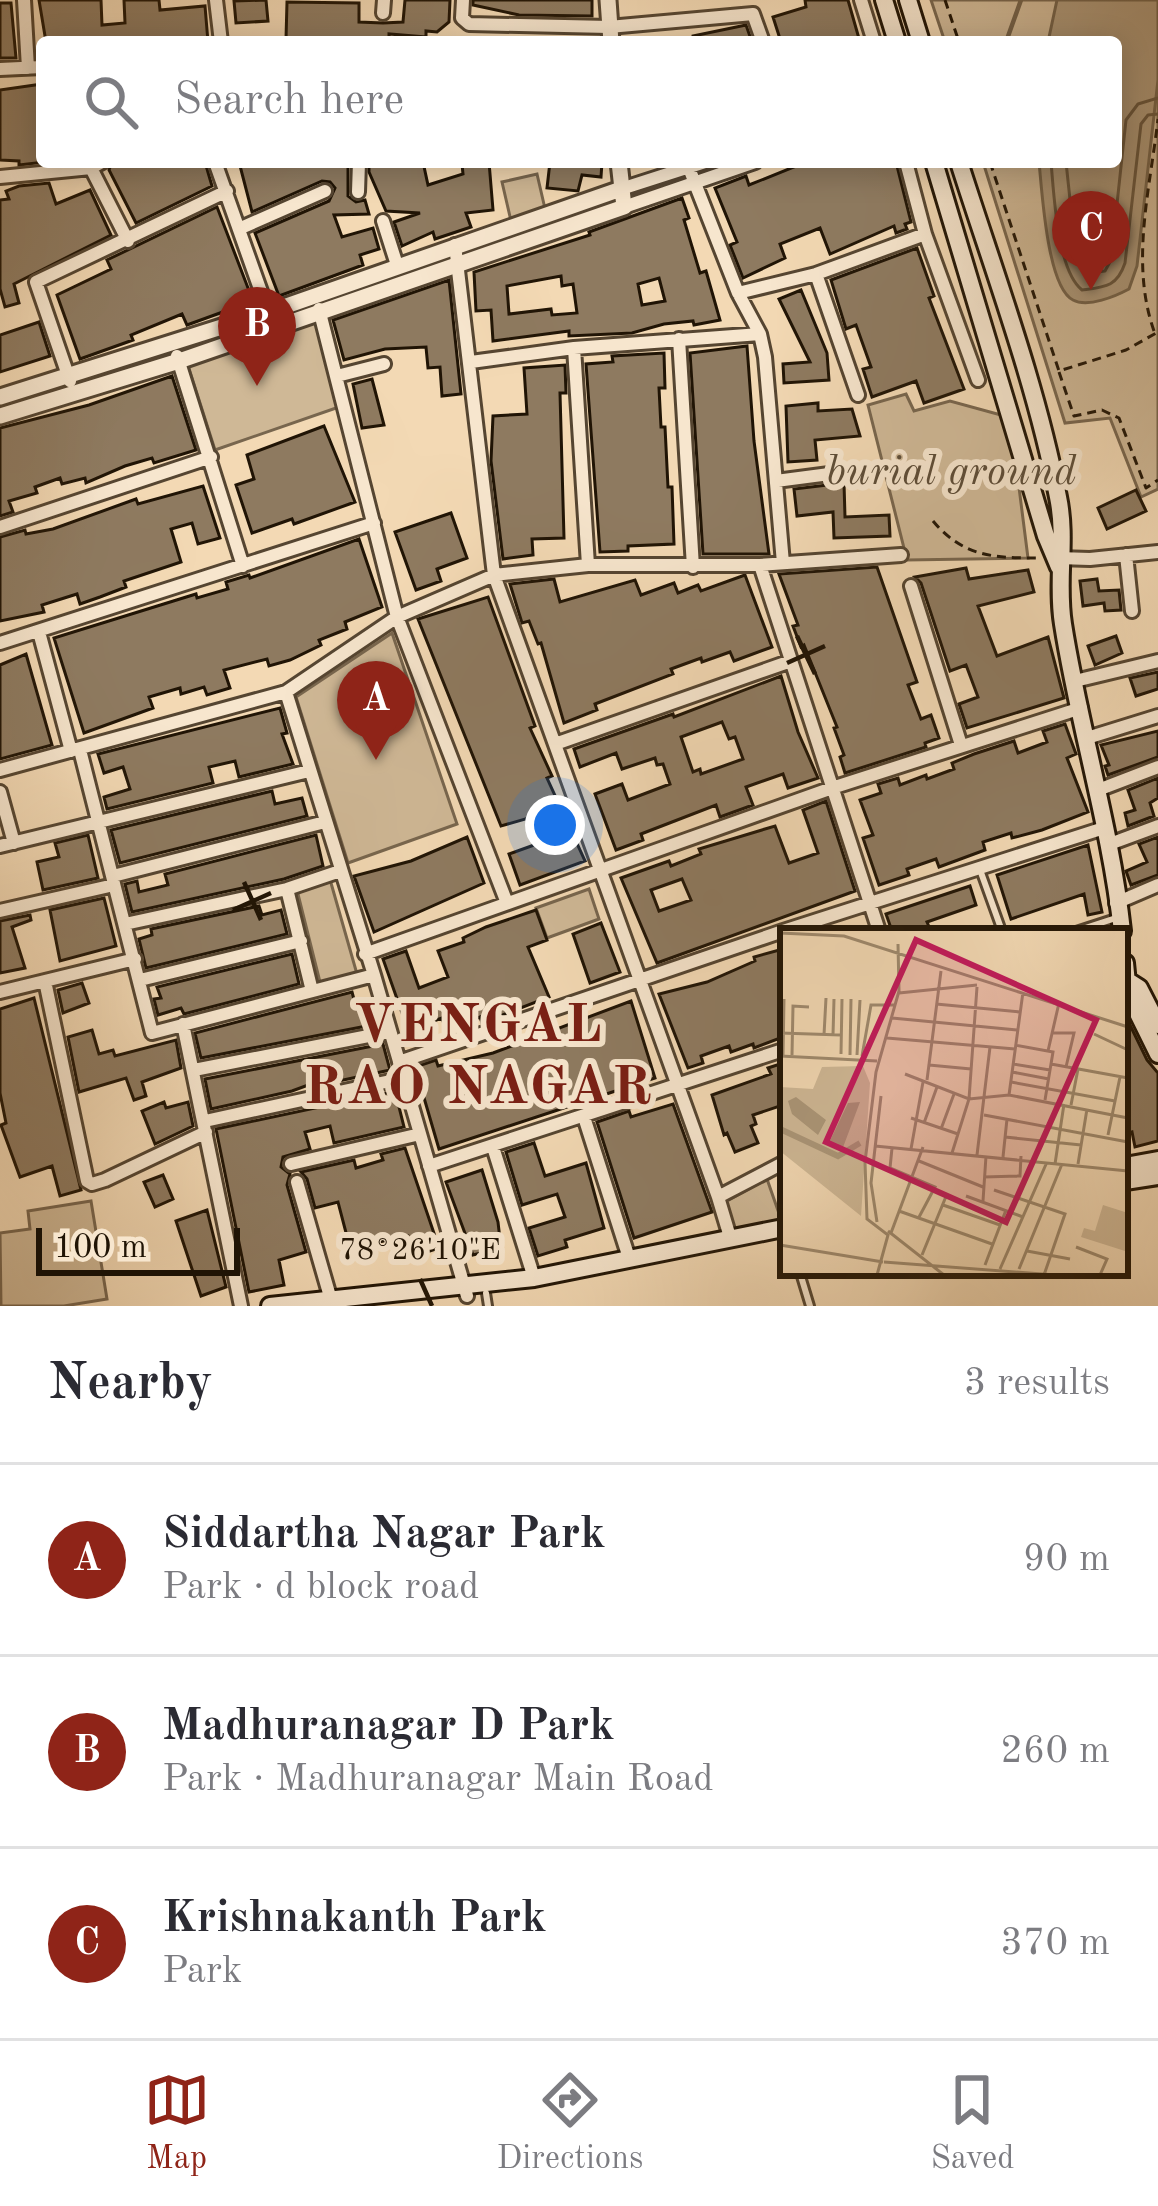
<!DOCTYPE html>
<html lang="en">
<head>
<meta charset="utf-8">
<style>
	body { margin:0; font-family:"Old Standard TT",serif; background:#f7f7f7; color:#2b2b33 }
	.scale { position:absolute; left:36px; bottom:30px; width:204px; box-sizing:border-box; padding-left:12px; border:6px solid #201405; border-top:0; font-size:33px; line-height:42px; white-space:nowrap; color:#201405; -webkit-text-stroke:9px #f7e6ce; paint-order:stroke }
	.you { position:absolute; left:555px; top:825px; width:42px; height:42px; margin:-30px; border:9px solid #fff; border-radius:50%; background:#1a73e8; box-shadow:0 0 0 18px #1a73e833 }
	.badge { display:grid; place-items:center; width:78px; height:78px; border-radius:50%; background:#8f2418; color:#fff; font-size:39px; font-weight:700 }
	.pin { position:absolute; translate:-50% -99px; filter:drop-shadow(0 3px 6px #0008) }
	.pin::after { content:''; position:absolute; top:63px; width:42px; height:36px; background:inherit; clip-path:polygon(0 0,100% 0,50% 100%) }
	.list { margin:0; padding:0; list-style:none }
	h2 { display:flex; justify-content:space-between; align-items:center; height:156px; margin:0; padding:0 48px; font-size:51px }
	h2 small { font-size:39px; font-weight:400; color:#7c7c81 }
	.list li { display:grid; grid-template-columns:78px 1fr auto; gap:36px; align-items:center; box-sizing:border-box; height:192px; padding:0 48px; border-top:3px solid #e1e1e2 }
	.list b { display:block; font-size:45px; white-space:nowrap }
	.list p { margin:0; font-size:39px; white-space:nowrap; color:#7c7c81 }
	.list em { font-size:39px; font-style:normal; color:#7c7c81 }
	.icon { flex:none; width:66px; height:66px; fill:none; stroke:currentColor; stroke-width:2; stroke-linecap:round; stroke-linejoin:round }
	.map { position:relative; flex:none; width:1158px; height:1306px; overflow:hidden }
	.search { position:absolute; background:#fff; box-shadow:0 6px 30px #0003; left:36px; right:36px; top:36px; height:132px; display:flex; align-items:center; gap:30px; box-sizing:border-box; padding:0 42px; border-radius:12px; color:#7c7c81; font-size:45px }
	.sheet { height:732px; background:#fff }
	nav { display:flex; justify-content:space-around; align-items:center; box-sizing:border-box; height:168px; border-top:3px solid #e1e1e2; background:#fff; font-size:33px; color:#7c7c81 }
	nav a { display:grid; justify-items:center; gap:6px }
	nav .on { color:#8f2418 }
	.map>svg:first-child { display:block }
	.green { fill:#cfb896; stroke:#78664e; stroke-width:3 }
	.water { fill:#ab9678; stroke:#73624a; stroke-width:3 }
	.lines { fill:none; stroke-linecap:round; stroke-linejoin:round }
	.shore { stroke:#66553e; stroke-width:3 }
	.stream { stroke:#73624a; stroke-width:4.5 }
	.building { fill:#8e7a60; stroke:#201405; stroke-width:3; fill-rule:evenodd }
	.service-casing { stroke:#554531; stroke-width:12 }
	.minor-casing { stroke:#554531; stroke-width:18 }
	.tertiary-casing { stroke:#554531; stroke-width:21 }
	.secondary-casing { stroke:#201405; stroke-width:22 }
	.path { stroke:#201405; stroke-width:3; stroke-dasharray:9 6; stroke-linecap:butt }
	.service { stroke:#f7e6ce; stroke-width:6 }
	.minor { stroke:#f7e6ce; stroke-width:12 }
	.tertiary { stroke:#f7e6ce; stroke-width:15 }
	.secondary { stroke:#f7e6ce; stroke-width:16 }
	.ticks { fill:none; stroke:#201405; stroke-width:4.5 }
	.labels { text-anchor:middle; stroke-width:12; stroke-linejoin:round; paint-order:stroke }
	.park-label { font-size:42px; font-style:italic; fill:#5d4d38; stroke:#f7e6ce }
	.district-label { font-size:54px; font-weight:bold; letter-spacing:3px; fill:#7a1f14; stroke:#f7e6ce }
	.inset-river { fill:none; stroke:#ab9678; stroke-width:6 }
	.inset-road { fill:none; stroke:#9f8a6e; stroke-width:3 }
	.view { fill:#c2185b; fill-opacity:0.15; stroke:#c2185b; stroke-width:6 }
	.inset-edge { fill:none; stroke:#201405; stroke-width:6 }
	.ticks-label { font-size:30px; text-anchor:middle; fill:#201405; stroke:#f7e6ce; stroke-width:12; stroke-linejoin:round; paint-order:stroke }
</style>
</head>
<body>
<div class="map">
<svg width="1158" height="1306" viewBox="0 0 1158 1306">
	<rect width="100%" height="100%" fill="#f3d9b4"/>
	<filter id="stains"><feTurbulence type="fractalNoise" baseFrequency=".00167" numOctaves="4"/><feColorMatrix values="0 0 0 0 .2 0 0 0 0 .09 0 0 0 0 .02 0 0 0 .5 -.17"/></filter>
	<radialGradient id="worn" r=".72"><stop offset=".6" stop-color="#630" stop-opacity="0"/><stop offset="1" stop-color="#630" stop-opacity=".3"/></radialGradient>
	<!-- green -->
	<path class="green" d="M931 0H1158V489L1141 497 1110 418 1065 423 983 162H1116V42H945Z
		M537 174 546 213 511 221 502 182Z
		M312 307 339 407 215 450 184 353Z
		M906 394 914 411 950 401 1001 415 1016 464 1028 558 907 560 868 405Z
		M392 633 457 824 348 863 296 697Z
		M329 876 357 974 321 986 297 890Z
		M589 889 599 919 547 938 536 908Z
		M767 1179 782 1222 733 1231 725 1202Z
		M91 1201 107 1299 64 1306H1L0 1233 30 1229 28 1211Z"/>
	<!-- water -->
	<path class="water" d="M1057 0H1158V80L1137 266 1129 289C1116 296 1088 308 1073 300 1047 287 1042 190 1039 162H1116V42H1048Z"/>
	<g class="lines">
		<!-- shore -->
		<path class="shore" d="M1051 162C1054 194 1057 270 1082 290 1105 287 1117 287 1125 263L1141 124 1148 115 1158 114
			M1066 162 1071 209 1084 269 1089 273 1105 271 1111 260 1126 120 1138 104 1158 98"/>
		<!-- stream -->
		<path class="stream" d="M1006 42 1021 0"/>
	</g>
	<!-- building -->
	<path class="building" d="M39 0H101L102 25 125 23 124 0H159L160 10 205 6 208 42H46Z
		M266 0 268 21 236 23 234 1Z
		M405 0H450L449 22 437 32 426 31V37L389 34V42L286 39 287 2 359 3V22L383 23 403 22Z
		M473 0H592V16L519 15 473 5Z
		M805 0H848L860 42H781L773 17 806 7Z
		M0 3H11L16 58H0Z
		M746 25 752 42H693V36Z
		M42 84 45 162 19 165V161L0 160V90Z
		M112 162H205L212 186 136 223 109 170Z
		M239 162H348V196L356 202 365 200 369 214 334 215 342 237 373 228 379 249 360 255 363 265 279 296 255 233 329 201 335 188 330 182 322 181 252 212Z
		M369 162H423L428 185 463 174 462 164 489 162 493 210 466 213 471 227 435 239 433 232 402 246 394 222 420 213 386 211 369 172Z
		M550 162H602L601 177 582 175 578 191 547 188Z
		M792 162H896L911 222 905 224 907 229 896 233 894 226 830 254 820 228 780 244 785 258 743 278 730 245 737 242 715 188 746 176 749 185 794 167Z
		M49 183 56 204 90 190 111 235 14 284 19 303 5 307 0 289V200L9 199 6 191 19 186Z
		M682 198 689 218 684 220 700 273 706 271 720 320 694 325 693 321 664 324 632 333 569 336V331L493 341 491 310 476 311 474 272 590 235 589 232ZM561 276 562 286 573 284 577 313 552 315 551 309 509 314 507 286ZM659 278 665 301 642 305 638 284Z
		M217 207 253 301 187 325 182 314 131 335 133 340 80 359 57 295 111 269 107 260Z
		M917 248 934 296 929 298 964 389 924 403 916 381 872 397 863 369 871 367 856 325 846 329 831 280Z
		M449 280 461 394 442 396 440 367 428 368 426 347 385 349 344 360 333 320Z
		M801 290 827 353 829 380 784 383 783 364 810 362 779 299Z
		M39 322 50 356 0 372V335Z
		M747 346 754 441 769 554H703L690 353Z
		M664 353 665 388H659L661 427H665L668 487H672L674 544 628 546V551L600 552 586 364 613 362 612 356Z
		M565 365 566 393H560L564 538 532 539 533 555 503 559 491 461 493 416 527 414 524 368Z
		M172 376 196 450 154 463 152 458 125 466 86 483 85 478 62 484 60 478 35 487 37 493 9 501 13 512 0 516V428L89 405Z
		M372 379 384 425 362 428 353 384Z
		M818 403V411L852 409 860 436 815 440 817 460 788 462 786 406Z
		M324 426 355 502 294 524 292 519 252 533 236 485 254 479 247 455Z
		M844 483 845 517 889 515 890 536 834 538 833 512 797 516 794 489Z
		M203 486 220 538 198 544 192 523 171 529 181 562 124 581 126 587 100 597 80 604 77 594 42 605 44 612 0 621V537L25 530 26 534 53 529 136 499 138 504Z
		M1136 490 1146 511 1107 529 1098 508Z
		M451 513 467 558 437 569 441 581 416 590 395 532Z
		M359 539 382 607 345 622 347 629 319 640 321 645 290 660 269 666 267 659 224 670 230 688 207 695 204 687 181 694 180 688 149 697 153 708 84 733 54 638 196 594 197 598 228 589 226 582 249 575 250 578Z
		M877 567 917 682 908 685 921 719 931 715 939 738 925 743 926 747 845 773 840 757 844 755 834 728 837 727 804 645 801 647 793 626 798 625 779 574Z
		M966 568 969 579 1028 570 1034 592 978 606 997 656 1048 637 1064 698 967 728 959 704 978 697 966 665 950 671 921 583 915 577Z
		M745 575 772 647 734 661 730 652 702 662 701 658 671 669 673 674 595 704 597 710 564 723 541 643 538 644 529 621 522 623 510 584 554 579 560 602 635 580 641 595 674 583 678 593 698 585 701 591Z
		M1097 579 1099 591 1119 590 1121 610 1105 611 1104 603 1083 606 1080 581Z
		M488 597 535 726 530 728 552 776 547 778 585 861 520 885 509 854 548 840 539 815 501 826 418 619Z
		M1116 636 1122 653 1095 665 1088 646Z
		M26 654 52 745 0 759V665Z
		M1158 672V689L1136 696 1130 678Z
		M781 676 798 732 818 778 788 788 783 774 746 787 753 805 720 817 716 805 641 834 643 840 616 850 595 794 622 784 628 800 670 784 663 764 657 765 655 758 622 769 616 753 580 767 574 749 673 714 674 717ZM722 722 729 739 735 737 743 759 701 774 700 769 693 772 681 737Z
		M280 708 287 733 282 734 293 764 239 777 235 761 209 767 213 783 107 809 104 797 130 789 123 767 104 773 98 754Z
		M1065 724 1076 754 1067 758 1088 812 1042 830 1012 838 1011 833 983 842 985 850 939 867 936 859 907 869 909 875 879 885 863 838 873 835 860 800 881 793 878 784 898 778 900 785 926 775 927 779 954 769 952 763 974 754 1014 741 1018 753 1047 742 1043 731Z
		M1158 731V757L1108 775 1105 766 1109 765 1101 745Z
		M1158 778V798L1150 803 1154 816 1128 826 1125 813 1135 810 1128 790Z
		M272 791 275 804 302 798 307 816 120 863 111 830Z
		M826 801 855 891 657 963 621 878 669 861 671 866 701 854 699 849 775 826 789 863 818 853 803 810ZM682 879 691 900 659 911 651 890Z
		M88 835 98 878 43 890 37 862 59 857 55 843Z
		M316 835 323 866 284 879 132 912 125 884 137 881 139 892 168 885 165 874Z
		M467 837 484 883 374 932 354 876 411 861Z
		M1158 837V875L1131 885 1126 871 1147 862 1139 844Z
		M1088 845 1102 912 1088 915 1084 894 1011 919 997 875Z
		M970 886 976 905 927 922 930 929 924 931H892L886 914Z
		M104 898 116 946 60 961 50 910Z
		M259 906 262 915 281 910 287 934 146 968 139 939 152 935 151 929Z
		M536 910 547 940 528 947 549 997 482 1023 480 1017 446 1030 442 1018 408 1030 383 959 406 951 419 988 448 977 438 951 464 942 463 938 486 927Z
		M30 915 31 920 12 927 25 968 0 973V921Z
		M601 923 620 972 590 983 573 934Z
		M783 949V1037L754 1048 753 1044 731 1052 729 1046 701 1056 703 1063 688 1068 659 994 707 982 755 961 754 957Z
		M292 954 299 984 184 1014 181 1008 158 1015 154 999 161 998 157 987Z
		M82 983 89 1003 63 1013 58 990Z
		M352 992 356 1007 370 1002 377 1024 201 1058 195 1033Z
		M34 998 81 1190 60 1196 52 1166 20 1177 1 1125 6 1123 0 1093V1009Z
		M631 1001 655 1078 439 1149 415 1067 436 1060 438 1066 493 1053Z
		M1130 1025 1147 1060 1158 1073V1141L1135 1147 1132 1132 1125 1134V1027Z
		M92 1030 99 1054 113 1050 115 1056 176 1040 181 1068 142 1082 146 1096 134 1100 126 1078 79 1092 68 1037Z
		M383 1044 390 1070 320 1085 319 1081 292 1091 211 1109 205 1079Z
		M783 1063V1105L753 1115 756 1124 751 1126 758 1143 735 1152 727 1133 724 1135 712 1095 771 1074 768 1068Z
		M395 1091 404 1127 334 1143 330 1126 305 1132 310 1149 283 1157 281 1167 290 1174 287 1185 306 1252 279 1260 284 1285 249 1292 216 1129Z
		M164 1102 166 1108 188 1102 193 1126 155 1144 142 1111Z
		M673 1104 712 1212 634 1238 597 1122 629 1111 631 1117Z
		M534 1143 545 1176 586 1163 604 1228 565 1240 567 1247 538 1256 529 1228 565 1217 557 1194 522 1205 506 1152Z
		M405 1148 439 1248 414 1256 408 1236 350 1248 338 1202 315 1208 307 1179 301 1172 354 1160 356 1168 383 1160 381 1154Z
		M482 1170 498 1222 501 1248 473 1255 446 1182Z
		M163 1175 173 1199 155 1207 144 1182Z
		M207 1210 226 1287 201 1296 176 1221Z"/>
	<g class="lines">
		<!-- service casing -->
		<g class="service-casing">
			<path id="service" d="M979 867 1002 931
				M1076 931 1116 918
				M800 1273 810 1306
				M486 1293 488 1306"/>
		</g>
		<!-- minor casing -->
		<g class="minor-casing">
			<path id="minor" d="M24 0 28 68
				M216 0 221 42
				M463 0 462 18 469 24 609 27 753 14 763 42
				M861 0 874 42
				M383 13 384 0
				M0 69 42 67
				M215 162 270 317
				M906 162 925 234 978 380
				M91 168 128 241
				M689 168 738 293 760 334 765 357 783 563
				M0 177 91 168 102 162
				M621 189 705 162
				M358 192 359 162
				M624 207 755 162
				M383 221 397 265
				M241 228 325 191
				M455 245 494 575 718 1197
				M816 274 858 395
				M738 293 816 274 925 234
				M319 309 397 617 507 903
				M679 339 693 567
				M574 348 588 565
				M177 356 243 566
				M471 362 574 348 760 334
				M337 376 384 364
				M70 381 36 282 227 191
				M776 481 837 473
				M0 527 211 457
				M1126 555 1132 611
				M1058 558 1090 559 1158 552
				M760 565 879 931
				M911 586 961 745
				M39 632 71 751
				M0 643 374 523
				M1075 681 1158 661
				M286 692 374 975 467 1296
				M1087 738 1158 716
				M558 743 791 661
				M80 750 152 1033 374 975
				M0 770 286 692 397 617 494 575 588 565H760L901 555
				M1098 790 1158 767
				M0 792 14 843
				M1107 845 1158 826
				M0 846 309 771
				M113 876 325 822
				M287 889 312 991
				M1116 903 1158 885
				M0 911 114 885
				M125 924 287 889 340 871
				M783 931 1104 828
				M365 954 835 787 1081 708
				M140 980 301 941
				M45 981 87 1181 92 1184 105 1180 206 1132
				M0 992 135 959
				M183 1024 241 1306
				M399 1062 783 931
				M194 1070 389 1032
				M584 1117 629 1258
				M205 1121 404 1078
				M493 1147 534 1278
				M291 1164 420 1134
				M429 1166 783 1050
				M297 1182 331 1300
				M730 1237 718 1197 783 1163"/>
		</g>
		<!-- tertiary casing -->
		<g class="tertiary-casing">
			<path id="tertiary" d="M608 0 611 42
				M0 397 269 312 621 189
				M0 416 179 361 624 207 619 162"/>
		</g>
		<!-- secondary casing -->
		<g class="secondary-casing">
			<path id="secondary" d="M884 0 897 42
				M908 0 921 42
				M934 162 1046 536 1059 567
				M959 162C994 272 1036 383 1058 497 1067 540 1056 581 1063 624 1079 727 1111 828 1122 931
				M1125 963 1128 993 1158 1054
				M1128 981 1139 988 1158 1025
				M1125 1166 1158 1160
				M1125 1181 1158 1176
				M270 1306 534 1278 783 1228"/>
		</g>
		<!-- path -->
		<path class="path" d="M945 0 959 42
			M990 162 1059 371 1126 350 1158 332
			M1154 331C1130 263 1150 189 1158 119
			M1059 372 1074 416 1102 410 1119 418 1146 488 1158 480
			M933 521C963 557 994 558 1039 558"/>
		<!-- service -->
		<use href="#service" class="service"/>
		<!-- minor -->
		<use href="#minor" class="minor"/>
		<!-- tertiary -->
		<use href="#tertiary" class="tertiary"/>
		<!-- secondary -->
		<use href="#secondary" class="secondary"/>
	</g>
	<!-- ticks -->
	<path class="ticks" d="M797 636 815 674M787 663 825 646M244 882 261 920M233 910 271 893M420 1279 432 1306"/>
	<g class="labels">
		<!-- park labels -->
		<g class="park-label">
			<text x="951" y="484">burial ground</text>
		</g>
		<!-- district labels -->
		<g class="district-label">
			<text x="479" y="1041">VENGAL<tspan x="479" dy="62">RAO NAGAR</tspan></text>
		</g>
	</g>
	<!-- overview -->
	<g transform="translate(780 928)">
		<rect width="348" height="348" fill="#f3d9b4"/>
		<path d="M83 138 90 155 81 288 0 223V159L33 161 42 139ZM323 277 348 285 345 323 301 309 304 300 315 303Z" fill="#cfb896"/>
		<path d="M16 169 46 192 38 207 12 186 8 173ZM80 174 62 222 48 217 68 175Z" fill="#ab9678"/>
		<path class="inset-river" d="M0 201 58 228 80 215"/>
		<path class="inset-road" d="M0 5 64 8 348 99M119 65 197 57M156 76 240 84M112 90 237 102M0 105 61 107M272 105H294L286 139M314 106 348 122M44 107 46 70M53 107 54 71M107 110 235 121M235 117 273 124 265 172M268 123 279 75M61 126 62 71M3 127 4 71M12 127 13 78 29 79M70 127 71 71M77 127 80 72M0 128 97 133M82 128 91 77H114M233 136 270 142M271 136 348 150M149 137 191 141M232 144 269 151M125 146 189 171 229 167 348 190M147 152 161 43M231 154 335 173M229 167 243 64M291 177 298 141M204 187 348 214M131 190 178 206M144 195 157 159M161 201 174 166M328 207 340 149M225 209 301 217M95 218 348 243M112 220 110 240 155 259 138 291M131 221 143 154M172 225 189 171 197 59M197 227 210 119M223 229 227 191M139 233 203 259M275 236 284 176M298 236 307 181M204 249 240 248 241 228M214 262 285 286 264 347M186 268 243 289M203 273 206 228M163 277 220 297M119 283 212 316M97 294 91 255 101 168M108 303 164 347M111 305 143 219M0 317 103 334M296 319 327 331 320 347M247 323 290 331M142 327 167 266M104 334 275 347M205 337 226 282M220 341 267 234M239 341 282 236M97 347 108 307 87 291 85 234 96 144 119 63 118 16"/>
		<path class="view" d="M136 12 316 92 226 294 46 214Z"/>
		<rect width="348" height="348" class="inset-edge"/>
	</g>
	<g class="ticks-label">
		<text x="420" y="1259">78°26'10"E</text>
	</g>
	<rect width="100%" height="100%" filter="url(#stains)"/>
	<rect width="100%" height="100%" fill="url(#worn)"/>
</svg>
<div class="scale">100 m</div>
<div class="you"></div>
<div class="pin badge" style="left:376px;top:760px">A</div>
<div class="pin badge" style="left:257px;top:386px">B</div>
<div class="pin badge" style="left:1091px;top:290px">C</div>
<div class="search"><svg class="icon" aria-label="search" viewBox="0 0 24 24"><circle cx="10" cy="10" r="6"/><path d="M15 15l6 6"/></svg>Search here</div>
</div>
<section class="sheet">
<h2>Nearby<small>3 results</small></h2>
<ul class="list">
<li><span class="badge">A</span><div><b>Siddartha Nagar Park</b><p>Park · d block road</p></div><em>90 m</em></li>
<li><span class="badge">B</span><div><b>Madhuranagar D Park</b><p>Park · Madhuranagar Main Road</p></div><em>260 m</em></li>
<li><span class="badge">C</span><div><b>Krishnakanth Park</b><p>Park</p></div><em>370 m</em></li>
</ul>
</section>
<nav>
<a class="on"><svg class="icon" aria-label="map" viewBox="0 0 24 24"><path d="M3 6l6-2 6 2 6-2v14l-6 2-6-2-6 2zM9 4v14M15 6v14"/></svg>Map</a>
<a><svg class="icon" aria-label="directions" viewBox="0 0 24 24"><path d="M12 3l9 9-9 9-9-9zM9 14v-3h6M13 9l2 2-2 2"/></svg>Directions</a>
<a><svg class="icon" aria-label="saved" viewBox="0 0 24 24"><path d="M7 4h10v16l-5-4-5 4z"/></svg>Saved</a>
</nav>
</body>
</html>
